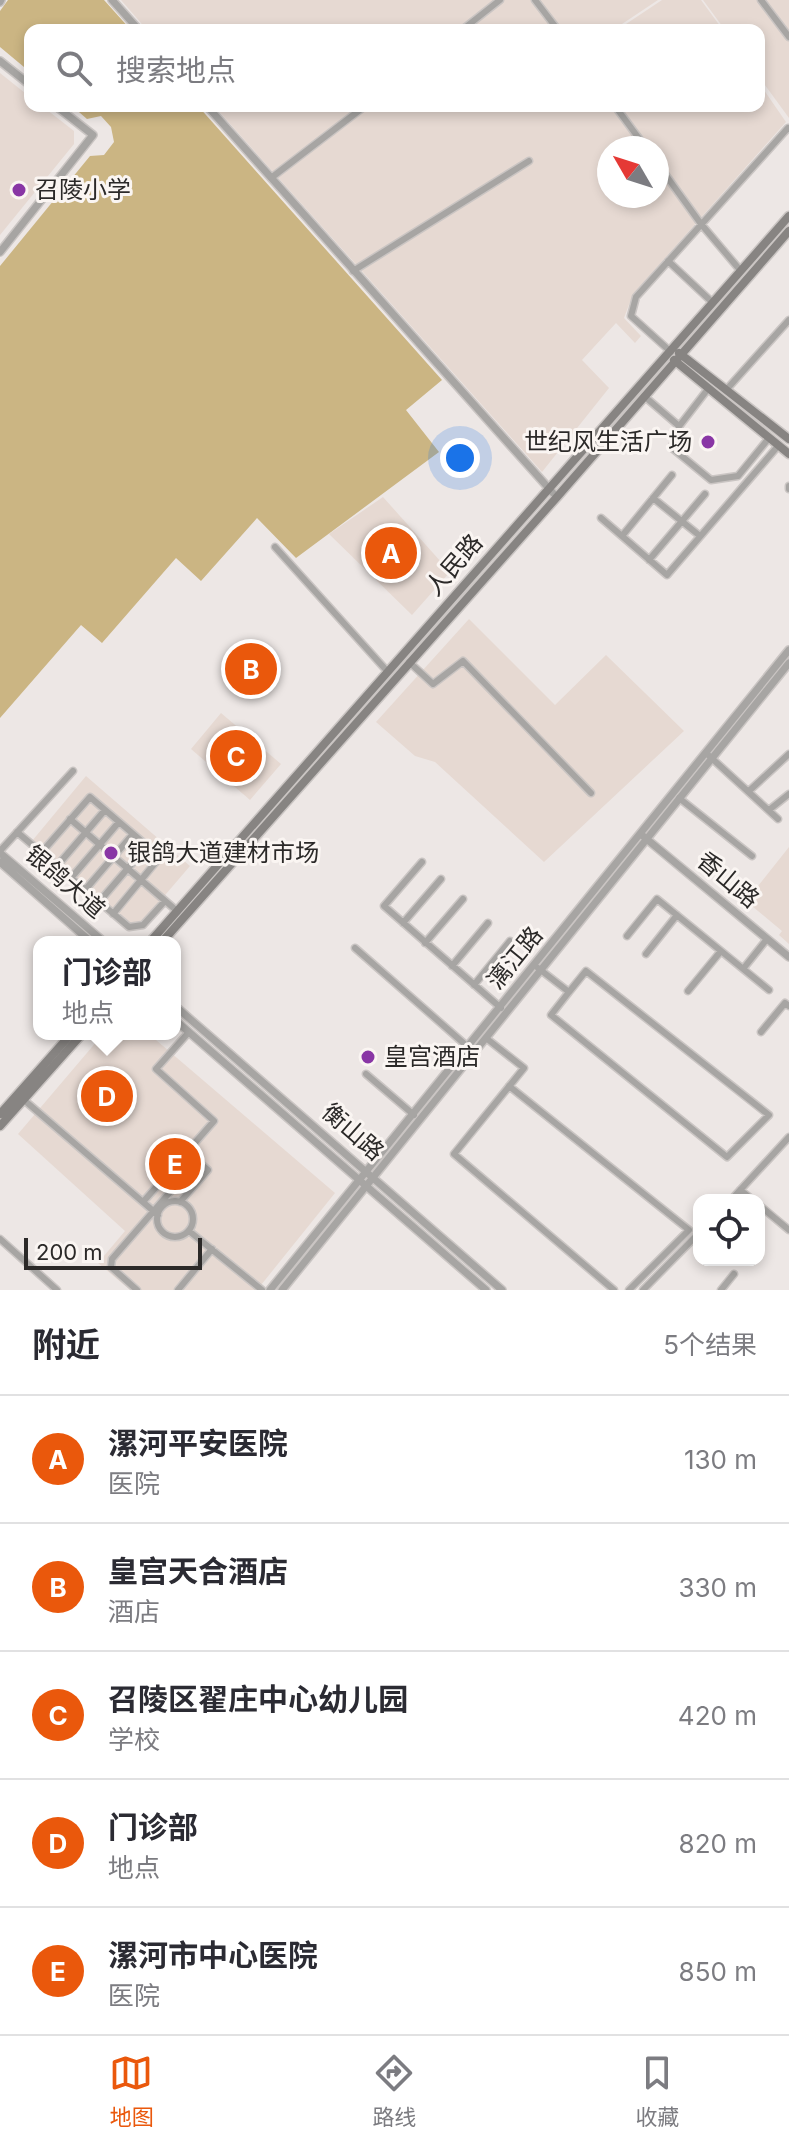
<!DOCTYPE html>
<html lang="zh">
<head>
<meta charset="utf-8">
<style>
	body { margin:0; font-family:Inter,"Noto Sans SC",sans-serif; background:#f7f7f7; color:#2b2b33 }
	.controls { position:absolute; right:24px; bottom:24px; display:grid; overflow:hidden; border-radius:16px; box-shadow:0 4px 12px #0003 }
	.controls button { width:72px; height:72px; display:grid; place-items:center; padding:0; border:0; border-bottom:2px solid #e1e1e2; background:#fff; color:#2b2b33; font:40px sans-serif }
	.compass { position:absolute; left:597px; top:136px; width:72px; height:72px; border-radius:50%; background:#fff; box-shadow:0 4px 12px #0003; rotate:309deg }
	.scale { position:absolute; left:24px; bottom:20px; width:178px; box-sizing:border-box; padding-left:8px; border:4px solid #2b2928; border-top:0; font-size:22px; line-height:28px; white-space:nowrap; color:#2b2928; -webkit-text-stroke:6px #faf5f2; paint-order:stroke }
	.you { position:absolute; left:460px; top:458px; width:28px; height:28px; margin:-20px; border:6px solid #fff; border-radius:50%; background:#1a73e8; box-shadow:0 0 0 12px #1a73e833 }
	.badge { display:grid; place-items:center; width:52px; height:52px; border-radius:50%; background:#ea580c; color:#fff; font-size:26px; font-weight:700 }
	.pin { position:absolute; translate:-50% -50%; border:4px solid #fff; box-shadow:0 2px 8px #0006 }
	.popup { position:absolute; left:33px; top:936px; width:148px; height:104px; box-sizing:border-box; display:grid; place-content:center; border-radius:16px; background:#fff; filter:drop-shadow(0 2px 6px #0005); font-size:26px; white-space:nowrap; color:#7c7c81 }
	.popup b { font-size:30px; color:#2b2b33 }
	.popup::after { content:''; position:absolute; left:50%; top:100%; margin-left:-16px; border:16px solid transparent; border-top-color:#fff }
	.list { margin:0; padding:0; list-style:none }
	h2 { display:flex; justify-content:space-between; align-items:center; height:104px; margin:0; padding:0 32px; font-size:34px }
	h2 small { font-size:26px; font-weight:400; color:#7c7c81 }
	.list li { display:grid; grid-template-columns:52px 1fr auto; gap:24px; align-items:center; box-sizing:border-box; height:128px; padding:0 32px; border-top:2px solid #e1e1e2 }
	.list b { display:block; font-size:30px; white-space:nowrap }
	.list p { margin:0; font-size:26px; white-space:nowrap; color:#7c7c81 }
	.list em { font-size:26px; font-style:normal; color:#7c7c81 }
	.icon { flex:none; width:44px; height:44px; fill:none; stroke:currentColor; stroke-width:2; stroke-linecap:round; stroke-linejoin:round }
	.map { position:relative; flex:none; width:789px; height:1290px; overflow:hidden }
	.search { position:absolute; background:#fff; box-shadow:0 4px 12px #0003; left:24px; right:24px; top:24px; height:88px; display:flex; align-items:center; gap:20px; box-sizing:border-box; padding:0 28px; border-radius:16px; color:#7c7c81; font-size:30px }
	.sheet { height:744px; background:#fff }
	nav { display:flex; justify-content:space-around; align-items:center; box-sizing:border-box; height:112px; border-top:2px solid #e1e1e2; background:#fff; font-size:22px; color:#7c7c81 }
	nav a { display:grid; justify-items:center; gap:4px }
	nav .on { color:#ea580c }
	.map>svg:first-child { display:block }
	.built { fill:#e6d9d2; fill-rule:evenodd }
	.green { fill:#cbb583 }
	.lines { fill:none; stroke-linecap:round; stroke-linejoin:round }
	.minor-casing { stroke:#cac5c3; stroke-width:9 }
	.tertiary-casing { stroke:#cac5c3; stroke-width:10 }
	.secondary-casing { stroke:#cac5c3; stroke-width:11 }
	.minor { stroke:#a7a5a3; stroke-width:6 }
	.tertiary { stroke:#a7a5a3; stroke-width:7 }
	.secondary { stroke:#878482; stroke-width:8 }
	.poi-dot { fill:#8936a5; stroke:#faf5f2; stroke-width:3 }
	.labels { text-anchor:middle; stroke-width:6; stroke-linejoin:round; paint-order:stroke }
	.poi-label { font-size:24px; fill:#2b2928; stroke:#faf5f2; text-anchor:start }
	.street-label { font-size:24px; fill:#2b2928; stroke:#faf5f2 }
</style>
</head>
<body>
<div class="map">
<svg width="789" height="1290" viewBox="0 0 789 1290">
	<rect width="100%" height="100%" fill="#ede7e5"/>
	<!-- built -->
	<path class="built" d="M121 0H658L613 30H147Z
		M662 0H701L723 30H617Z
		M703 0H789V118L759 77V30H725Z
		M0 73 30 97V106H42L74 131V144L0 235Z
		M759 83 786 122 633 294 624 318 641 336 635 343 616 323 582 360 609 388 542 472 214 106H611L615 111 622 106H759ZM609 148H657V196H609Z
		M383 497 450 572 412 615 329 534Z
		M469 619 555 705 606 655 684 731 544 862 435 762 415 756 376 722Z
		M221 713 281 764 250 800 191 749Z
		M86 776 190 866 142 922H129L32 841Z
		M789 847V944L779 935 782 931 746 901Z
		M103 1034H149L335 1193 257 1290H130L98 1263 125 1231 18 1134Z"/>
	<!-- green -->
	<path class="green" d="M8 0H104L131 30H30V72L0 47V11Z
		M72 106H198L442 380 406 410 439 452 296 558 257 518 201 581 176 558 102 643 81 625 0 718V266L90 156 104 155 114 142 111 127 101 116 87 119Z"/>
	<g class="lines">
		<!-- minor casing -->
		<g class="minor-casing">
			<path id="minor" d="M535 0 558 30
				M761 0 789 37
				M462 30 500 0
				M615 106 646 148
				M657 163 701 224 740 270
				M271 178 365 106
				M668 261 712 302
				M353 271 529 161
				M671 352 631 316 636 297 788 128 789 129
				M708 389 677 429 672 448 711 480 738 476 769 438
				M727 389 789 320
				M644 396 679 426
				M789 486V489
				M653 498 700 536
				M601 518 667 575 778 446
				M622 536 672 475
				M275 547 387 671
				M649 560 705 494
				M409 662 433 684 463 661 591 793
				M706 753 778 819
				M749 791 789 754
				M679 798 752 856
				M769 810 789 794
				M70 819 177 911
				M17 832 129 927 143 925 165 901
				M0 851 73 771
				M41 853 90 797 160 857 113 914
				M422 862 384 906 501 1008
				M57 866 105 810
				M71 878 119 822
				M85 890 133 834
				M99 902 147 846
				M403 923 441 879
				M627 936 657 899 769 990
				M425 943 463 899
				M355 948 468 1047
				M646 954 677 915
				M452 966 488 923
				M538 968 569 992 551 1015 727 1157 769 1115 586 971 569 992
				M743 969 767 939
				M474 985 510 941
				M688 991 721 951
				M761 1032 785 1003 789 1006
				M486 1038 524 1068 454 1154 614 1290
				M366 1074 414 1115
				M509 1086 689 1230 629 1290
				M24 1100 158 1215
				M740 1190 753 1200
				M731 1200 789 1137
				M157 1219a18 18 0 1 1 36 0a18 18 0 1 1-36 0Z
				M143 1202 214 1121 156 1069 189 1032
				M180 1202 208 1170 187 1152
				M759 1205 789 1230
				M189 1231 262 1290
				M0 1239 57 1290
				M137 1290 111 1267 112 1259 197 1161
				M178 1290 212 1249
				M643 1290 699 1233
				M721 1290 734 1274"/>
		</g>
		<!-- tertiary casing -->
		<g class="tertiary-casing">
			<path id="tertiary" d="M112 0 139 30
				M0 2 1 0
				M0 61 30 85
				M207 106 553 493
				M0 252 93 135 56 106
				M643 836 789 957
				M0 853 104 942
				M0 862 91 942
				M175 1006 502 1290
				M175 1020 486 1290
				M270 1290 789 650
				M282 1290 789 663"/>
		</g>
		<!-- secondary casing -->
		<g class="secondary-casing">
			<path id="secondary" d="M679 353 789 439
				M674 360 789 454
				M150 942 789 216
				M162 942 557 497 789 231
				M0 1114 71 1034
				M0 1126 82 1034"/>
		</g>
		<!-- minor -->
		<use href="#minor" class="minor"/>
		<!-- tertiary -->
		<use href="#tertiary" class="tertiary"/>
		<!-- secondary -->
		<use href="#secondary" class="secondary"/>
	</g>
	<!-- markers -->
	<g class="poi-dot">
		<circle cx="19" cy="190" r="8"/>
		<circle cx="708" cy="442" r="8"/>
		<circle cx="111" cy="853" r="8"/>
		<circle cx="368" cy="1057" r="8"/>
	</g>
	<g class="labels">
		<!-- poi labels -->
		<g class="poi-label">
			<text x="35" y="198">召陵小学</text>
			<text x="692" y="450" text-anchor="end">世纪风生活广场</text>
			<text x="127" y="861">银鸽大道建材市场</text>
			<text x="384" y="1065">皇宫酒店</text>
		</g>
		<!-- street labels -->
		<g class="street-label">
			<text transform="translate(454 565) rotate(-49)" y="8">人民路</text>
			<text transform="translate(728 880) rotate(40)" y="8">香山路</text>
			<text transform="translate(65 882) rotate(41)" y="8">银鸽大道</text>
			<text transform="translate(515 958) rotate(-51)" y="8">漓江路</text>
			<text transform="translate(353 1132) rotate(41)" y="8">衡山路</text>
		</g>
	</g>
</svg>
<div class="controls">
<button><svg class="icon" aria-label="locate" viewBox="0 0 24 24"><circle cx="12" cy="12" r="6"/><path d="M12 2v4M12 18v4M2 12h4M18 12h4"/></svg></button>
</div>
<svg class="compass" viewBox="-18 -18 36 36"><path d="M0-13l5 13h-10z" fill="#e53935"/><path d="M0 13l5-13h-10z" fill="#7c7c81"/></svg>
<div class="scale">200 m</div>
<div class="you"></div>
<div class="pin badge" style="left:391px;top:553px">A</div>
<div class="pin badge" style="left:251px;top:669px">B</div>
<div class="pin badge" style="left:236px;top:756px">C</div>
<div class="pin badge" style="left:107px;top:1096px">D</div>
<div class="popup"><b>门诊部</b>地点</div>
<div class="pin badge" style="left:175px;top:1164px">E</div>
<div class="search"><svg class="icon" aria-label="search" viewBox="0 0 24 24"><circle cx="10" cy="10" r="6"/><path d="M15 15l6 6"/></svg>搜索地点</div>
</div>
<section class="sheet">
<h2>附近<small>5个结果</small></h2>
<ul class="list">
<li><span class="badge">A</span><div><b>漯河平安医院</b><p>医院</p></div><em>130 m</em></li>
<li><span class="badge">B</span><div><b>皇宫天合酒店</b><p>酒店</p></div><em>330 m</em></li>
<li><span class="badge">C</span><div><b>召陵区翟庄中心幼儿园</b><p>学校</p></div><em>420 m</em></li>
<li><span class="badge">D</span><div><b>门诊部</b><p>地点</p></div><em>820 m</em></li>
<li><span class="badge">E</span><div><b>漯河市中心医院</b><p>医院</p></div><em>850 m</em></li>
</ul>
</section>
<nav>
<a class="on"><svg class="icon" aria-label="map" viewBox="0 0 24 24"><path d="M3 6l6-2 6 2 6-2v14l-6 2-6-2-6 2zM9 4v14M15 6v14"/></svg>地图</a>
<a><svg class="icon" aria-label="directions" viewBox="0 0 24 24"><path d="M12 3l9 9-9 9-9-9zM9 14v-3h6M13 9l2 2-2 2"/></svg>路线</a>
<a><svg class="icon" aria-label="saved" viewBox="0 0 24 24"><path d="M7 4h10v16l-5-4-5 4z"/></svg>收藏</a>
</nav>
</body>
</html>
